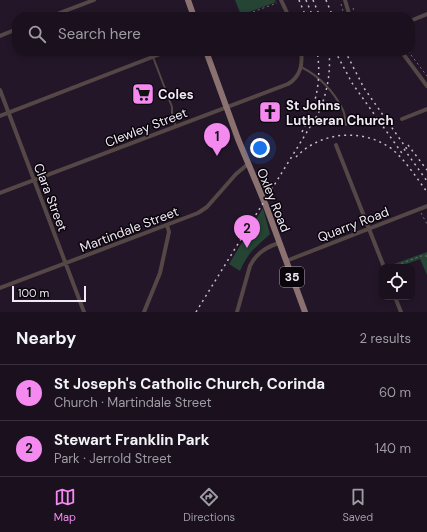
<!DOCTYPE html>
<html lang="en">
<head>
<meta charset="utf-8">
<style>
	body { margin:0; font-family:"DM Sans",sans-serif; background:#231927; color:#f1f3f6 }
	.controls { position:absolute; right:12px; bottom:12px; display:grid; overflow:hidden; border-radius:8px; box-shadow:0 2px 6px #0003 }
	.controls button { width:36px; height:36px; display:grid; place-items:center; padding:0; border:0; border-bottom:1px solid #38303c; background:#1a101e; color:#f1f3f6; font:20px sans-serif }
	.scale { position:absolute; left:12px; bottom:10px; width:74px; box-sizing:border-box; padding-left:4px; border:2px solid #f1e8f5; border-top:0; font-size:11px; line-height:14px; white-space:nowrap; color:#f1e8f5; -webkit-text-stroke:3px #09050b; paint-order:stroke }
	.you { position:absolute; left:260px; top:148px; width:14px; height:14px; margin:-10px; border:3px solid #fff; border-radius:50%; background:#1a73e8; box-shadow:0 0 0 6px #1a73e833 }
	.badge { display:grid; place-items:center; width:26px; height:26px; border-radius:50%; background:#f489f0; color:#111; font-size:13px; font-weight:700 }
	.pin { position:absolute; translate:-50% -33px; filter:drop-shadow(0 1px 2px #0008) }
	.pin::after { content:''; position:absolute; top:21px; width:14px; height:12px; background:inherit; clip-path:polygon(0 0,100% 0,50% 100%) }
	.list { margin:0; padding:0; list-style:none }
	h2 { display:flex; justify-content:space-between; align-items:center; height:52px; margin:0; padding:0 16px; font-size:17px }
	h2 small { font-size:13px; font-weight:400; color:#9f9da4 }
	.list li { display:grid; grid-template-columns:26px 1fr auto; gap:12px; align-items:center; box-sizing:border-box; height:56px; padding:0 16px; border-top:1px solid #38303c }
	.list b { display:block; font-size:15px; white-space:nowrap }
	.list p { margin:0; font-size:13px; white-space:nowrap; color:#9f9da4 }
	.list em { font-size:13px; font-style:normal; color:#9f9da4 }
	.icon { flex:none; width:22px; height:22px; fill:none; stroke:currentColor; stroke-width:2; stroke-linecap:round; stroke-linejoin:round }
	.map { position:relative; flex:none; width:427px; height:312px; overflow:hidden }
	.search { position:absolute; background:#1a101e; box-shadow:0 2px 6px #0003; left:12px; right:12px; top:12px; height:44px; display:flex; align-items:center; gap:10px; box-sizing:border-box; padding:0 14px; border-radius:16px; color:#9f9da4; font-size:15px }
	.sheet { height:164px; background:#1a101e }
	nav { display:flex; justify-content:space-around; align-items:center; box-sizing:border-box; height:56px; border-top:1px solid #38303c; background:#1a101e; font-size:11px; color:#9f9da4 }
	nav a { display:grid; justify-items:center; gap:2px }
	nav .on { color:#f489f0 }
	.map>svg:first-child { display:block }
	.green { fill:#254433 }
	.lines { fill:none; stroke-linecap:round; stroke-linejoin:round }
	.path { stroke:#776c7c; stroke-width:1; stroke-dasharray:2 3; stroke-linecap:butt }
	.service { stroke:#544746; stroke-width:2 }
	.minor { stroke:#544746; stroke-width:4 }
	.primary { stroke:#8b7270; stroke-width:6 }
	.rail { stroke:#c6bcca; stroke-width:1.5; stroke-dasharray:2 4; stroke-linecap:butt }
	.labels { text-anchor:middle; stroke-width:3; stroke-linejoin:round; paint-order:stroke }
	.shield { fill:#09050b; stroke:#aba4af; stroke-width:1 }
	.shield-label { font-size:12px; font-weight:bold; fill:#f1e8f5 }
	.poi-label { font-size:13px; font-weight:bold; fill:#f1e8f5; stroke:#09050b; text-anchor:start }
	.street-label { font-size:13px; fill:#f1e8f5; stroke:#09050b }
</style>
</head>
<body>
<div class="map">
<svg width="427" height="312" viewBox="0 0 427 312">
	<rect width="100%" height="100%" fill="#231628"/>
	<!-- green -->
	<path class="green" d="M235 0H275L276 2 241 15Z
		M263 208 270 234C256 247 248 252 240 271L229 264Z
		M427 252V275L420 259 398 267H392L391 265Z"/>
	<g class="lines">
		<!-- path -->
		<path class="path" d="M341 4 343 11
			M353 8 356 17
			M239 17 277 3
			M277 17 282 15
			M408 51 427 76
			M421 213 427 224
			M392 267 421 256H427"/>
		<!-- service -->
		<path class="service" d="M153 57 172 107V117L176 126
			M301 67C319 76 334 92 343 110 345 114 345 120 346 125"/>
		<!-- minor -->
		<path class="minor" d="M281 0 289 17
			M345 0 350 17
			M49 17 94 0
			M410 21 427 14
			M0 36 17 29
			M401 51 427 86
			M0 90 84 312
			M0 116 168 51
			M402 119 427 109
			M336 145 384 267
			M0 193 288 84C300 77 303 64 301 51
			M286 261 427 206
			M0 288 198 213 207 207 236 174 248 164
			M395 297 401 312
			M144 312 160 273 169 232 167 225
			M237 312 250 266C256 253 266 247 279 243"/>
		<!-- primary -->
		<path class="primary" d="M188 0 194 17
			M206 51 238 139 266 206 305 312"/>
		<!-- rail -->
		<path class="rail" d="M299 0 306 17
			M306 0 313 17
			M313 0 320 17
			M326 0 333 17
			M335 51 352 83 404 156
			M345 51 364 88 409 152
			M302 132C316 106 322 80 317 51
			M408 145 427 170
			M404 149 427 181
			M296 157C321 131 363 128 392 149 406 161 416 177 427 192
			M196 312 318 114C327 94 331 73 329 51"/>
	</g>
	<!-- icons -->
	<defs>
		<g id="supermarket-square" transform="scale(1.15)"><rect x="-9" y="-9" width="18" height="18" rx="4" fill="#f489f0" stroke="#09050b"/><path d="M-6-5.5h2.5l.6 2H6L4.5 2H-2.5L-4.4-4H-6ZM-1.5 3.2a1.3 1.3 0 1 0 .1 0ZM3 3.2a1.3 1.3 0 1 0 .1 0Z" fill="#111"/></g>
		<g id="church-square" transform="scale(1.15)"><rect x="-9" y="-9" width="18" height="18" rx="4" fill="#f489f0" stroke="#09050b"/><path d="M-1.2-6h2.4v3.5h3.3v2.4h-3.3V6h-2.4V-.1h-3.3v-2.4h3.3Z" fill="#111"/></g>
	</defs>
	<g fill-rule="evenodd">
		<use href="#supermarket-square" x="143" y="94"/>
		<use href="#church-square" x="270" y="112"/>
	</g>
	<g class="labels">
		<!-- shield labels -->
		<rect class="shield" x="280" y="267" width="24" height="20" rx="3"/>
		<g class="shield-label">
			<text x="292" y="281">35</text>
		</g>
		<!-- poi labels -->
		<g class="poi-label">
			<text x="158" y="99">Coles</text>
			<text x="286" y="110">St Johns<tspan x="286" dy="15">Lutheran Church</tspan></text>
		</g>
		<!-- street labels -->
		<g class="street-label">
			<text transform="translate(146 127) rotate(-21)" y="5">Clewley Street</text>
			<text transform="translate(51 197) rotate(69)" y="5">Clara Street</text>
			<text transform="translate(274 200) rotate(68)" y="5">Oxley Road</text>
			<text transform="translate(353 224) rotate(-21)" y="5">Quarry Road</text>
			<text transform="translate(129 229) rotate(-21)" y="5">Martindale Street</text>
		</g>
	</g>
</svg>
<div class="controls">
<button><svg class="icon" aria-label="locate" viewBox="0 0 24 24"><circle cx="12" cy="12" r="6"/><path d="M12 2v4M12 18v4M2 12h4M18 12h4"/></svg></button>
</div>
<div class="scale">100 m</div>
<div class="you"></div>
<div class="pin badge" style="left:217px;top:156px">1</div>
<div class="pin badge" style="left:247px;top:248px">2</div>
<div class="search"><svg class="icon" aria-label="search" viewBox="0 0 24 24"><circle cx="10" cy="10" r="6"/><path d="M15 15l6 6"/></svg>Search here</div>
</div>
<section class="sheet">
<h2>Nearby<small>2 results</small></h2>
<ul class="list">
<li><span class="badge">1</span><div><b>St Joseph's Catholic Church, Corinda</b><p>Church · Martindale Street</p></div><em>60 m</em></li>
<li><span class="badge">2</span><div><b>Stewart Franklin Park</b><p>Park · Jerrold Street</p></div><em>140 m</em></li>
</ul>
</section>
<nav>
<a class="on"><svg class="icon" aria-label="map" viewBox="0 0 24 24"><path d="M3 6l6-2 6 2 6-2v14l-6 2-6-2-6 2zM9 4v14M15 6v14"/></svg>Map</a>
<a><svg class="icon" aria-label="directions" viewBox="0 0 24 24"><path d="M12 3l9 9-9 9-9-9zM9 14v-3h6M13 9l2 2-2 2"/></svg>Directions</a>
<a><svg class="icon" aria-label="saved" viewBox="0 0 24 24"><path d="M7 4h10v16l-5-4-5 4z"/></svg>Saved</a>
</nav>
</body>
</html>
